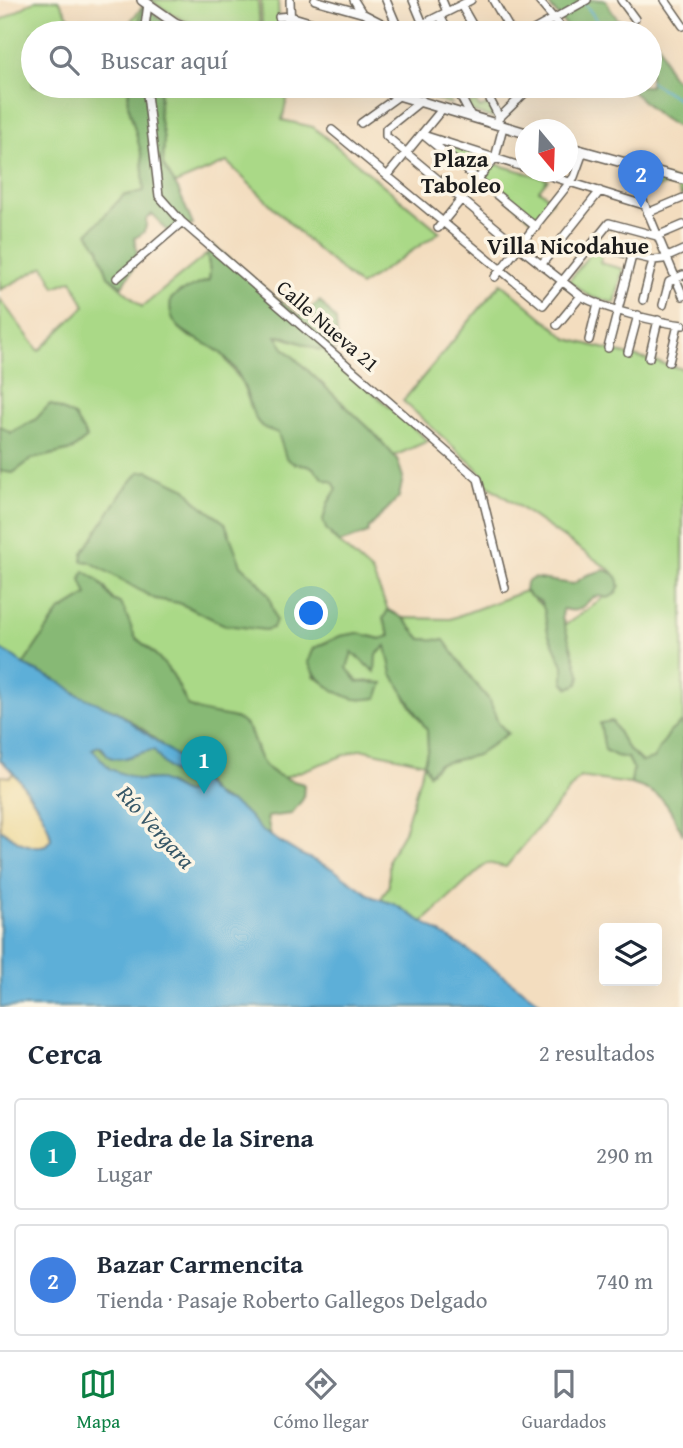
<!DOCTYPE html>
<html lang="es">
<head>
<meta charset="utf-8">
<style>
	body { margin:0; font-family:"Gentium Book Plus",serif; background:#f2f2f3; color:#1f2937 }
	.controls { position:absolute; right:21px; bottom:21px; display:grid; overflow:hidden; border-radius:7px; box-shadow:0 7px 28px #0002 }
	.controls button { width:63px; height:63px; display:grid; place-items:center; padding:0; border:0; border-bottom:2px solid #e0e1e3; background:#fff; color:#1f2937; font:35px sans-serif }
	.compass { position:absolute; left:515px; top:119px; width:63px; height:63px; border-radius:50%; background:#fff; box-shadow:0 7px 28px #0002; rotate:161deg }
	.you { position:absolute; left:312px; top:614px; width:24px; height:24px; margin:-18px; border:5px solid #fff; border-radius:50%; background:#1a73e8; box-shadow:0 0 0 10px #1a73e833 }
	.badge { display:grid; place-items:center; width:46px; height:46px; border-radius:50%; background:#0b8043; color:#fff; font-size:23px; font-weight:700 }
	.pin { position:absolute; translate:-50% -58px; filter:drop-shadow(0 2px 4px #0008) }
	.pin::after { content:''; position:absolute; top:37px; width:24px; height:21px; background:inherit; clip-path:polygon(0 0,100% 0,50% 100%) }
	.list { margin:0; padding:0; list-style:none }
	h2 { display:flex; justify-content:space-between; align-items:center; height:91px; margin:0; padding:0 28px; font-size:30px }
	h2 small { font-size:23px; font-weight:400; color:#747a83 }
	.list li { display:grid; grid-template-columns:46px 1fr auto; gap:21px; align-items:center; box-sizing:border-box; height:112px; margin:0 14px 14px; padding:0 14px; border:2px solid #e0e1e3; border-radius:7px }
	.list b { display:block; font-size:26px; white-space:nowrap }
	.list p { margin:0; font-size:23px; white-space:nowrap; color:#747a83 }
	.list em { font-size:23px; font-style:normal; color:#747a83 }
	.icon { flex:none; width:38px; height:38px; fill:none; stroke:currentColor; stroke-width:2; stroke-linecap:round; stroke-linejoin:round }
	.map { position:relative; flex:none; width:683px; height:1007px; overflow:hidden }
	.search { position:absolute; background:#fff; box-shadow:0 7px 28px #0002; left:21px; right:21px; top:21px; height:77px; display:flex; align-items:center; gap:18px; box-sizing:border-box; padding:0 24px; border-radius:38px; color:#747a83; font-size:26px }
	.sheet { height:343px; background:#fff }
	nav { display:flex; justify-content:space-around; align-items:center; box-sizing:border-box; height:98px; border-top:2px solid #e0e1e3; background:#fff; font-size:19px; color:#747a83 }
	nav a { display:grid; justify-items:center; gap:4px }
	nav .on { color:#0b8043 }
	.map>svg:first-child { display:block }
	.green { fill:#aad987; stroke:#637a52; stroke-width:2 }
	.forest { fill:#87b974; stroke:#526a48; stroke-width:2 }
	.sand { fill:#eeda9e; stroke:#857b5d; stroke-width:2 }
	.water { fill:#5dafd8; stroke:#3c667a; stroke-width:2; fill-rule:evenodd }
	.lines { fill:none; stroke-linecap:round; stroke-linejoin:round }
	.stream { stroke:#5dafd8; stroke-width:2 }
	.minor-casing { stroke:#676055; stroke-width:10 }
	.major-casing { stroke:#676055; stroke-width:12 }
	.minor { stroke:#fff; stroke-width:7 }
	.major { stroke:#fff; stroke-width:9 }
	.labels { text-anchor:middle; stroke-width:7; stroke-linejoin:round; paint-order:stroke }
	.street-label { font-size:21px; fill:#1c1c1c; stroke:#fcf5e5 }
	.neighbourhood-label { font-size:23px; font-weight:bold; fill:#1c1c1c; stroke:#fcf5e5 }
	.water-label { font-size:23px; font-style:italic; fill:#365767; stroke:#fcf5e5 }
</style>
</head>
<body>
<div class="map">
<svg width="683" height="1007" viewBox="0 0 683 1007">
	<rect width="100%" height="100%" fill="#fcf5e5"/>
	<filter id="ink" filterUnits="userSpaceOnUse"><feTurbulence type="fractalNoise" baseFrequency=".0143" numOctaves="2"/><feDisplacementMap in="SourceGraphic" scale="14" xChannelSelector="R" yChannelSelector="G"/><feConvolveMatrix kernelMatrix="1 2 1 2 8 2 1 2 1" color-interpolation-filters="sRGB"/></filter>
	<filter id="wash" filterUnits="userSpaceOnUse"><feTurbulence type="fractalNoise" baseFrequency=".00686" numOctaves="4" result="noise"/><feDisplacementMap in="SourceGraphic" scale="28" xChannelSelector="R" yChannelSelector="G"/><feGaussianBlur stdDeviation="1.57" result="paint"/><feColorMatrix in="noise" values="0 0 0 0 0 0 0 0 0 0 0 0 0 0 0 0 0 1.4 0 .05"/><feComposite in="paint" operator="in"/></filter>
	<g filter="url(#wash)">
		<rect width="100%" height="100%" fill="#f3ddbf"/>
		<!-- green -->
		<path class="green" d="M36 0H59L68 16 97 33H33V86H129L128 104 142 156 144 191 123 196 107 215 99 249 108 276 142 307 207 254 210 271 209 280 178 293 177 326 190 337 207 342 222 354 242 383 257 421 263 427 278 433 293 463 312 467 324 479 333 482 337 489 328 503 331 536 372 572 388 610 383 619 390 636 381 639 358 633 340 636 314 676 339 693 375 681 358 682 346 668 352 652 367 666 386 645 407 700 427 730 428 748 424 763 429 773 438 764 477 755 508 733 498 723 490 701 475 683 444 641 421 639 403 618 450 619 525 591 564 626 620 586 613 572 486 484 481 472 403 401 501 283 568 339 683 369V721L670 732 653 760 642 762 627 748 612 721 616 756 628 758 633 768 631 784 580 777 506 867 487 863 423 922 394 904 380 900 389 886V858L404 832 424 763 361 749 283 778 262 764 250 730 236 718 211 716 188 706 173 675 153 652 135 637 121 604 113 600 104 586 81 579 87 595 59 612 23 665 16 658 0 649V471L13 473 32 459 72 450 87 438 74 416 35 420 11 433 0 426V299L39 351 85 306 72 280 55 287 44 266 0 290V21Z
			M149 0H258L260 33H217L181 19Z
			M261 0H278L279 27H262Z
			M143 6 136 33H121Z
			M160 86H290L282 120 313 127 440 232 360 286 310 243 227 162 175 184 163 165 164 139 159 116Z
			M415 86H442L451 104 410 92Z
			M475 101 480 108 489 104 494 118 471 112 467 105Z
			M439 142 489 159 479 174Z
			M495 164 548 179 539 190 552 200 535 222 484 179Z
			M645 172 683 183V196H681L677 188 665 185 646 192 640 176Z
			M595 247 603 250 600 263 623 269 615 303 591 297 569 281Z
			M275 335 324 350 428 441 394 456 371 430 284 348Z"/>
		<!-- forest -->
		<path class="forest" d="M545 0H606C614 20 627 29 647 33H572Z
			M143 6 170 26 168 33H136Z
			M650 35C668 45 660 76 683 83V129C658 121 645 99 624 86H650Z
			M129 86H160L159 116 164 139 163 165 178 189 193 225 169 232C160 227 160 219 152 214L146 220C147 230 144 234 134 238 141 261 135 267 122 286L108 276 99 249 88 233 123 196 144 191 142 156 128 104Z
			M213 245 271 294 300 316 320 301 336 320 337 335 344 350H319L286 337 276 336 284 348 371 430 397 459 403 477 399 497 369 528 368 533 339 543 326 529 323 520 328 503 337 489 333 482 324 479 312 467 293 463 286 458 278 433C274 431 267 430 263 427 251 419 249 396 243 384 239 374 232 364 225 357 206 337 164 336 171 299L178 293 209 280 210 271 207 254Z
			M50 404 74 416 87 438 72 450 32 459 13 473 0 471V426L11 433 35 420Z
			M148 471 186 489 197 502 225 523 241 565 259 582 269 596 276 620 273 628 265 630 225 625 179 603 155 599 90 562 82 561 83 553 123 491 139 472Z
			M604 570C618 573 623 581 616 594L608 598C582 589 592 617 563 609L562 617 580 676 578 684 569 688 563 682V665L548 633 544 609 540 601 531 597 525 591 526 583 533 578 573 584 587 575Z
			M84 571 98 580 113 600 121 604 125 611 135 637 159 658 173 675 188 706C206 717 233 713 244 723 250 729 252 735 254 742 262 773 276 776 304 784L303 799 291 814 267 817 271 836 260 830 247 814 234 804 215 795 195 770 177 758 147 732 116 711 85 699 56 680 23 665 59 612 87 595 81 579Z
			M388 610 403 618 421 639 444 640 475 683 490 701 498 723 508 733 477 755 439 764 429 774 424 763 428 748 427 730 392 674 386 646 376 655 375 672 352 652 347 668 358 682 383 683 377 698C370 699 361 700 355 699 335 694 316 680 308 662L314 648 340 636 358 633 380 639 390 636 383 619Z
			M612 721 627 748 642 762 653 759 670 732 683 721V835C668 805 666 794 631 784L633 768 628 758 616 756 605 750 600 723Z
			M98 746C101 748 103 751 107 754 123 765 137 751 154 750L163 763 190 788V792L185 793 170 784 150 779 139 780 109 769 92 749Z"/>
		<!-- sand -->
		<path class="sand" d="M14 772 46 820 51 839 46 845C27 850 15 840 0 829V776L10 777Z"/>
		<!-- water -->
		<path class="water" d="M0 649 16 658 23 665 64 684 76 694 116 711 195 770 209 790 218 798 234 804 247 814 261 830 300 854 333 869 373 897 394 904 468 950 546 1007H0V829C15 840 27 850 46 845L51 839C50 819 16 772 0 760ZM98 746H101L109 757C126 763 137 751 154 750L163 763 190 788V792L185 793 158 779 139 780 110 769 92 749Z"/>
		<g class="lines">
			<!-- stream -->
			<path class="stream" d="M585 4 606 33
				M650 81 683 102"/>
		</g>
	</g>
	<g filter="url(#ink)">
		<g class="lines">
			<!-- minor casing -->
			<g class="minor-casing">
				<path id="minor" d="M290 0 291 33
					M315 0 361 13
					M354 0 362 13 401 33
					M386 0 400 33
					M413 0 423 24
					M442 0 447 12
					M493 0 512 33
					M538 0 566 33
					M621 0 635 19
					M665 0 683 26
					M461 5 477 33
					M440 16 449 33
					M279 17 290 16 346 33
					M144 33 148 4
					M369 33 375 21
					M405 33 471 0
					M528 33 587 0
					M146 86 159 196 182 222 478 479 505 588
					M455 86 471 116
					M483 86 499 117
					M511 86 518 100
					M422 100 386 129V136L519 247 581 296C604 309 656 322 683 325
					M361 123 400 95
					M494 123 532 86
					M332 130 543 305 609 223 657 236 683 225
					M422 134 536 227
					M426 136 526 168
					M628 165 683 296
					M537 172 644 205
					M388 175 443 108
					M647 213 683 198
					M438 228 495 158 503 127
					M605 249 653 260 663 259 683 250
					M541 265 600 191
					M495 277 574 177 583 152
					M117 278 182 222
					M643 300 653 260
					M663 305 669 282 683 275
					M557 325 581 296
					M589 340 598 303
					M608 348 632 256
					M628 352 638 315
					M649 358 658 320
					M669 362 678 325"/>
			</g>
			<!-- major casing -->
			<g class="major-casing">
				<path id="major" d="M142 0 175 23 199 33
					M368 86 526 133
					M568 147 683 179"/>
			</g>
			<!-- minor -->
			<use href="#minor" class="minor"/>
			<!-- major -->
			<use href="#major" class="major"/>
		</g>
	</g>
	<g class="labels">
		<!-- street labels -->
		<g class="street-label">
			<text transform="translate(328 326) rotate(41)" y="7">Calle Nueva 21</text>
		</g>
		<!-- neighbourhood labels -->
		<g class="neighbourhood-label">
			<text x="461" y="167">Plaza<tspan x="461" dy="26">Taboleo</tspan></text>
			<text x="568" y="254">Villa Nicodahue</text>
		</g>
		<!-- water labels -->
		<g class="water-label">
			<text transform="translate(156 827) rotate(48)" y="8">Río Vergara</text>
		</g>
	</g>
</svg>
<div class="controls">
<button><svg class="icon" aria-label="layers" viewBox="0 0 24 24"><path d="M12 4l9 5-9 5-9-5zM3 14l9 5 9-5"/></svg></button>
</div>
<svg class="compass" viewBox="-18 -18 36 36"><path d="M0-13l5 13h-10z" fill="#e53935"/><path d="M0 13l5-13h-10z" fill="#747a83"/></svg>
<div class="you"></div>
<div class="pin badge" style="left:204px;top:794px;background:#0f9aa8">1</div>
<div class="pin badge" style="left:641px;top:208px;background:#3f7fe0">2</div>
<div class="search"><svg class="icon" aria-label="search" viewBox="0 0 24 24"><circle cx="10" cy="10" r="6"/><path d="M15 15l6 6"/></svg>Buscar aquí</div>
</div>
<section class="sheet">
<h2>Cerca<small>2 resultados</small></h2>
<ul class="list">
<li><span class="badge" style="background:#0f9aa8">1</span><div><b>Piedra de la Sirena</b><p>Lugar</p></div><em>290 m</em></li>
<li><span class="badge" style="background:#3f7fe0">2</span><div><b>Bazar Carmencita</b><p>Tienda · Pasaje Roberto Gallegos Delgado</p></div><em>740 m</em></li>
</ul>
</section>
<nav>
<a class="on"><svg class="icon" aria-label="map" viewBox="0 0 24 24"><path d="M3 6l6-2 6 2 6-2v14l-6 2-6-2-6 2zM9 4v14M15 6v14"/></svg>Mapa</a>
<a><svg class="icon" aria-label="directions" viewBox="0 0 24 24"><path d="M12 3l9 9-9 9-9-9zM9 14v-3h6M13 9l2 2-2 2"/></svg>Cómo llegar</a>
<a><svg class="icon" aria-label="saved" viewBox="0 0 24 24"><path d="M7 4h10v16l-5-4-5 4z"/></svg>Guardados</a>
</nav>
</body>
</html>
